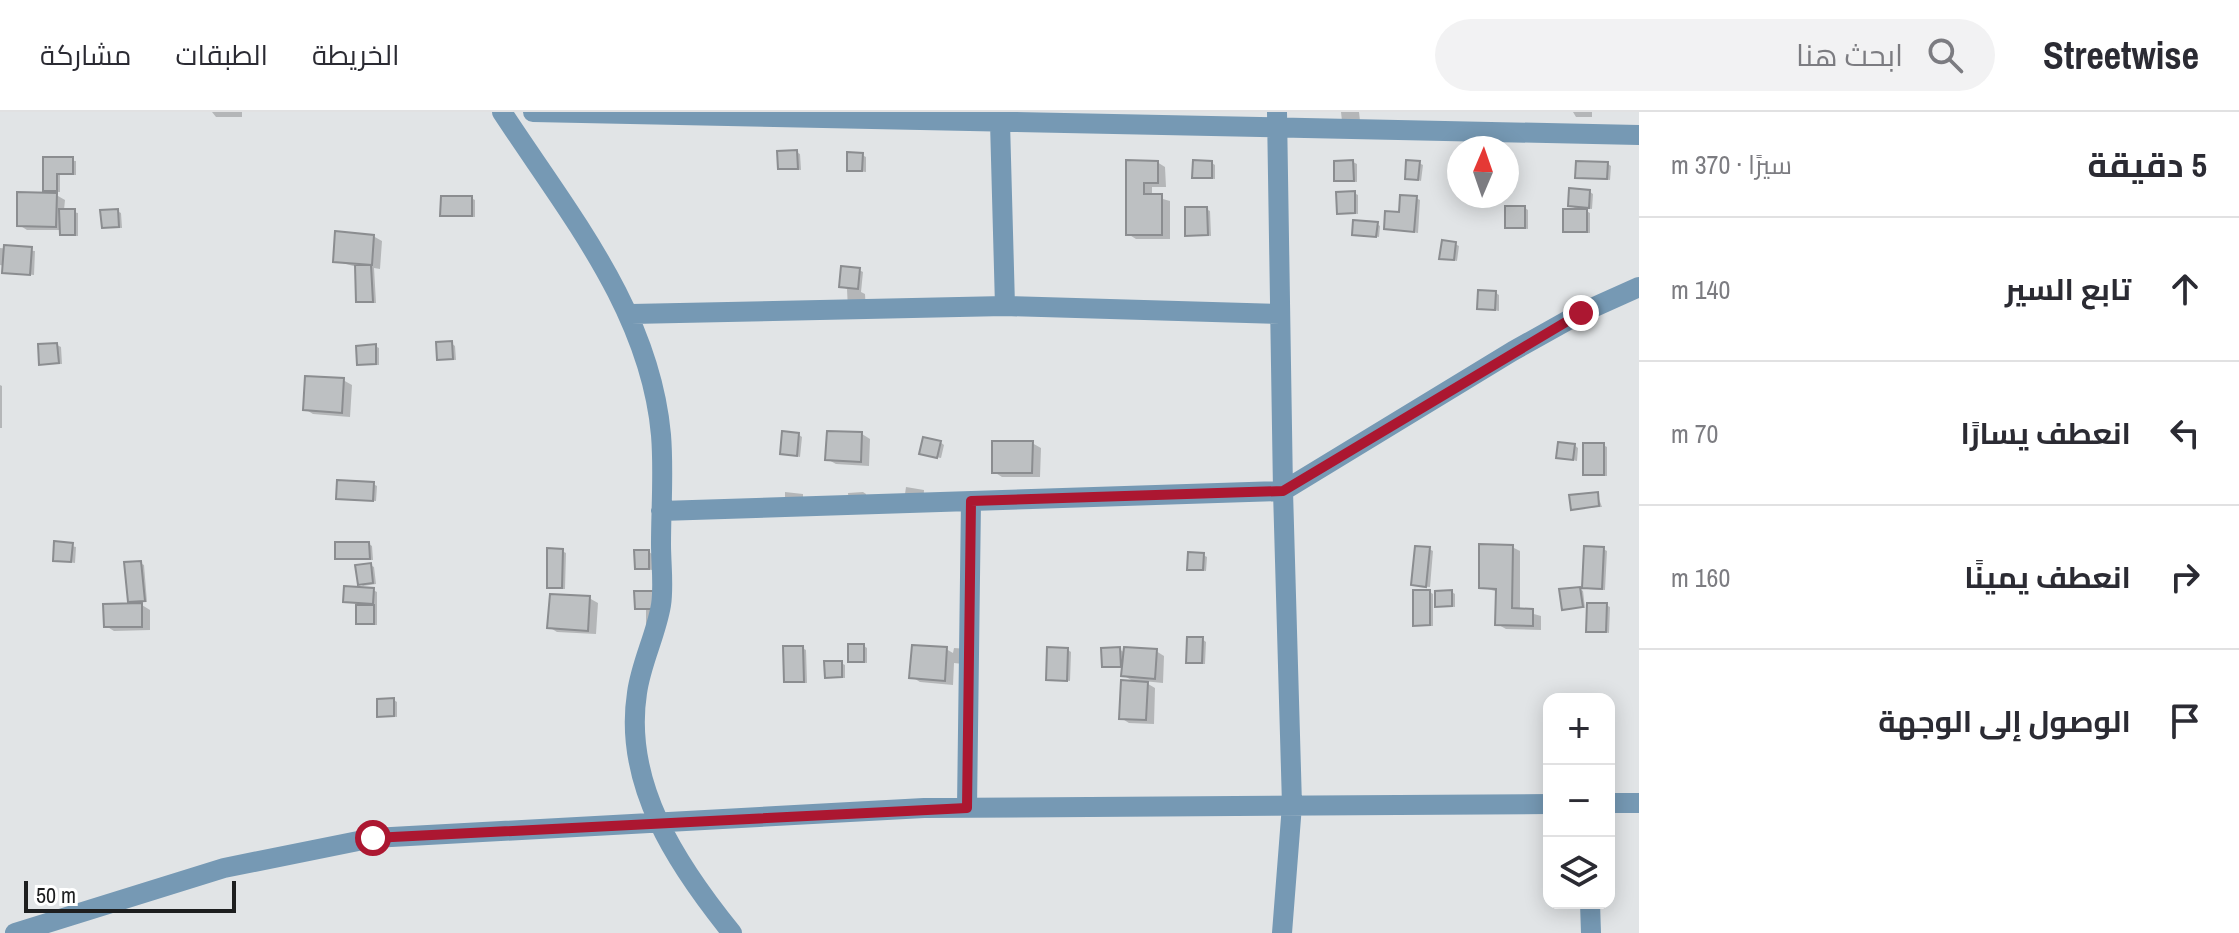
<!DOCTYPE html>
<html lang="ar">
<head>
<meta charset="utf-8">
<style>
	body { margin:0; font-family:"Archivo Narrow",Cairo,sans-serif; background:#f2f2f3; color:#2b2b33; direction:rtl }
	.controls { position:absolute; right:24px; bottom:24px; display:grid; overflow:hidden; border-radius:16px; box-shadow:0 4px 20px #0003 }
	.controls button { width:72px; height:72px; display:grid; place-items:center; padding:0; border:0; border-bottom:2px solid #e1e1e2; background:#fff; color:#2b2b33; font:40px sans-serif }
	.compass { position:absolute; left:1447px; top:24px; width:72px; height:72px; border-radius:50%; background:#fff; box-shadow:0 4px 20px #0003; rotate:2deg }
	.scale { position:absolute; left:24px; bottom:20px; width:212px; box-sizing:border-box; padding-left:8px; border:4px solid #1d1e1f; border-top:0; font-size:22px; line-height:28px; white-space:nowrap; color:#1d1e1f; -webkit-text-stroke:6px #fff; paint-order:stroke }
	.stop { position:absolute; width:24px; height:24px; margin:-18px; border:6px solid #ac1731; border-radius:50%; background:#fff }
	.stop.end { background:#ac1731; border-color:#fff; box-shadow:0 2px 8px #0008 }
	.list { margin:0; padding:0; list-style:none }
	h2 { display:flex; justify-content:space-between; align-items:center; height:104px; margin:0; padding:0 32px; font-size:34px }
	h2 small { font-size:26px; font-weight:400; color:#7c7c81 }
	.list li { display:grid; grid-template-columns:52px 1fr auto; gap:24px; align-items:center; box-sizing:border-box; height:144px; padding:0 32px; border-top:2px solid #e1e1e2 }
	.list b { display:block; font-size:30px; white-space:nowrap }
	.list em { font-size:26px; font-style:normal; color:#7c7c81 }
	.icon { flex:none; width:44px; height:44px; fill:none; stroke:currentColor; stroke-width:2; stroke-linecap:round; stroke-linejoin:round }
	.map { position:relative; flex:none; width:1639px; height:821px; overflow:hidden; direction:ltr }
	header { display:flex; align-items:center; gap:48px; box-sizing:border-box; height:112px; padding:0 40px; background:#fff; border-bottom:2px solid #e1e1e2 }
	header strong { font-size:38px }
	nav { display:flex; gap:44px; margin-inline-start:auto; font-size:28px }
	.search { width:560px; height:72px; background:#f2f2f3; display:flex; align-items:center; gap:20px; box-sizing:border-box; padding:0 28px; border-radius:44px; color:#7c7c81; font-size:30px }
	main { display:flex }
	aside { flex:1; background:#fff }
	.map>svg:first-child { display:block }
	.shadow { fill:#0003 }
	.building { fill:#bdc0c2; stroke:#8b8d90; stroke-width:2 }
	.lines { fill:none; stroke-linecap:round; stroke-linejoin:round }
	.minor { stroke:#7699b4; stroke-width:20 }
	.route { stroke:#ac1731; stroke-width:10 }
</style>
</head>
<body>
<header>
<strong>Streetwise</strong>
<div class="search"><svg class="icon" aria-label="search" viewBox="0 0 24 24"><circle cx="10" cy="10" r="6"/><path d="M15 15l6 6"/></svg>ابحث هنا</div>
<nav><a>الخريطة</a><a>الطبقات</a><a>مشاركة</a></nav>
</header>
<main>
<aside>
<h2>5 دقيقة<small>سيرًا · 370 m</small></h2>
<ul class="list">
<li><svg class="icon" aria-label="ahead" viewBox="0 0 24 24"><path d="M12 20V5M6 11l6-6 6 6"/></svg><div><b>تابع السير</b></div><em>140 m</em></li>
<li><svg class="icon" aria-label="left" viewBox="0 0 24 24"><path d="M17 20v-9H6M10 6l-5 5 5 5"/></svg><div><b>انعطف يسارًا</b></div><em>70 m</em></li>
<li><svg class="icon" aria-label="right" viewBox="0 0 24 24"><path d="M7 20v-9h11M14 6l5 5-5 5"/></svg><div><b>انعطف يمينًا</b></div><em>160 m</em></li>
<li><svg class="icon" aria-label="arrive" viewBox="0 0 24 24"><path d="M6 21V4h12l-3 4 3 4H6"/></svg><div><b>الوصول إلى الوجهة</b></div></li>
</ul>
</aside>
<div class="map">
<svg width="1639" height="821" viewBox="0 0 1639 821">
	<rect width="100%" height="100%" fill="#e1e4e6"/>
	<!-- shadow -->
	<path class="shadow" d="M212 0H242V5H216Z
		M1341 0H1359L1360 9H1342Z
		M1573 0H1592V5H1576Z
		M796 40 800 42 801 58 780 56Z
		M862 43 866 45V60L849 58Z
		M45 47 76 49V63H60V80H51L65 88 64 98 78 101V124H65L62 118H27L19 113 54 83 45 78Z
		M1128 50H1157L1165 55 1166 75H1152V84L1170 89V127H1136L1128 122Z
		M1353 50 1357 52V70L1336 68Z
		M1212 51 1215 53V67L1194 65Z
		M1419 51 1423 53 1421 69 1407 65Z
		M1608 52 1611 54 1610 68 1577 65Z
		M1590 80 1593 82 1592 97 1581 96 1590 101V121H1569L1565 119 1580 99 1570 93Z
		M1354 81 1358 83V102L1339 100Z
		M471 86 475 88V105L442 103Z
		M1416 86 1420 88 1418 121 1386 116Z
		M1525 96 1528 98V117L1507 115Z
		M1206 97 1210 99 1211 124 1187 122Z
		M117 99 121 101 122 116 104 115Z
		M1377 112 1380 114 1379 125 1354 122Z
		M373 124 382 129 380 157 374 156 376 191H362L358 189 357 155 335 149Z
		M1455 132 1459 134 1457 149 1441 146Z
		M0 136 35 139 34 163 4 160 5 154 0 153Z
		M859 158 863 160 861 180 865 182 866 200 848 198 847 177 841 174Z
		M1496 181 1499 183V199L1479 196Z
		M451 231 455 234 456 248 439 247Z
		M57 233 61 235 62 252 41 251Z
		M375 234 379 236V253L359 252Z
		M343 268 352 273 350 305 313 302 305 297Z
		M0 273 2 274V316H0Z
		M862 322 870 327 869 354 836 352 827 347Z
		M799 323 802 325 800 345 782 341Z
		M940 330 944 333 941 346 925 343Z
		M1032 331 1041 336 1040 365H1002L994 360Z
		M1574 333 1578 336 1577 349 1559 345Z
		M1603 333 1607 335V364H1589L1585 362Z
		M373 372 377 374 376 389 338 386Z
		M906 375 924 378 923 392 904 389Z
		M785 380 803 382V396L785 394Z
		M863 380 866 382 867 394 849 393 848 381Z
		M1597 382 1602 395 1573 396Z
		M56 431 76 435 75 451 55 448Z
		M369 432 372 434 373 448 337 446Z
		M1512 435 1520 439V498L1541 504V518L1506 517 1497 512 1498 480 1481 475Z
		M1429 437 1433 439 1430 475 1417 474 1413 472Z
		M1603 437 1607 439 1605 478 1588 477 1584 475Z
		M562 439 566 441 565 477H553L549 475Z
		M649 440 652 442V458L637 456Z
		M1203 443 1207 445 1206 459 1189 457Z
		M140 451 144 453 147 490H137L150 498V518L114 519 106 514 138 493 129 489Z
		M370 453 374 455 376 472 363 474 360 472Z
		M1580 477 1583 479 1585 496H1564Z
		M373 478 377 480V513H361L358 511V492L345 489Z
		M1430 480 1433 482V514H1419L1415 512Z
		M1452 480 1455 482V495L1437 493Z
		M636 481 665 504 646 517V498L637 496Z
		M589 486 598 491 596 522 557 520 549 515Z
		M1606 493 1610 495 1609 521 1588 518Z
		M1202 527 1206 530 1205 552H1192L1188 550Z
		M864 534 867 536V551L850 549Z
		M802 536 806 538 807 571H789L786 569Z
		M954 536 968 537 972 553 954 551 953 573 920 570 912 565 946 537 953 541Z
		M1119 537 1125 541 1156 539 1164 544 1163 571 1143 569 1155 576 1154 612 1129 611 1121 606 1136 571 1123 563 1124 556 1104 554Z
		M1068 538 1071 540 1070 569 1048 567Z
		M841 551 845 553V566L827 565Z
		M394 588 397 590V605L379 603Z"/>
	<!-- building -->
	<path class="building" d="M797 38 798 57H778L777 39Z
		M847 40 863 41 862 59H847Z
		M43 45H73V62H57V79H43Z
		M1126 48 1158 49V71H1144V82H1162V123H1126Z
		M1193 48 1212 49V66H1192Z
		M1353 48 1354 69H1334V49Z
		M1406 48 1420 49 1418 68 1405 67Z
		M1576 49 1608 50 1607 67 1575 66Z
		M1569 76 1590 78 1589 96 1568 94Z
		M1355 79V101L1337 102 1336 80Z
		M17 80 57 81 56 115 17 114Z
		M1400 83 1417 84 1414 120 1384 117 1385 99 1399 100Z
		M441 84H472V104H440Z
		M1505 94H1525V116H1505Z
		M1185 95H1207L1208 123 1185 124Z
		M59 97H75V123H60Z
		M118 97 119 115 102 116 100 98Z
		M1563 97H1587V120H1563Z
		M1353 108 1378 110 1376 125 1352 123Z
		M335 119 374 123 372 153 333 150Z
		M1442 128 1456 130 1454 148 1439 147Z
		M4 133 32 135 30 163 2 161Z
		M355 153H371L373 190H356Z
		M841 154 860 156 858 177 839 175Z
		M1478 178 1496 179 1495 198 1477 197Z
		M452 229 453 247 437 248 436 230Z
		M57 231 59 251 39 253 38 232Z
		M376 232V252L357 253 356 234Z
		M305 264 344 266 342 301 303 298Z
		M782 319 799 321 797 344 780 342Z
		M827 319 862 320 861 350 825 348Z
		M923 325 941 329 937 346 919 342Z
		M992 329H1033L1032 361H992Z
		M1558 330 1575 332 1573 348 1556 346Z
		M1583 331H1604V363H1583Z
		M337 368 374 370 373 389 336 387Z
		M1598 380 1599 394 1571 398 1569 383Z
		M54 429 73 431 71 450 53 449Z
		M335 430H369L370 447H335Z
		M1479 432 1513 433 1512 496 1533 497V514L1495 513 1496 477 1479 476Z
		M1415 434 1430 435 1426 475 1411 473Z
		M1584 434 1604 435 1602 477 1582 476Z
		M547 436 563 437 562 476H547Z
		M634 438H649V457H635Z
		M1188 440 1204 441 1203 458H1187Z
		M141 449 145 489 128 490 124 450Z
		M371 451 373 471 358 473 355 453Z
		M344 474 374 476 373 492 343 490Z
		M1580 475 1583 495 1562 498 1559 477Z
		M1413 478H1430V513L1413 514Z
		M1452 478V494L1435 495V479Z
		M634 479H666L667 497H635Z
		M550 482 590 484 588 519 547 516Z
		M142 491V515H104L103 492Z
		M1587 491H1607L1606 520H1586Z
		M356 493H374V512H356Z
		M1187 525H1203L1202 551H1186Z
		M848 532H864V550H848Z
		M912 533 947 535 945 569 909 566Z
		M783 534H803L804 570H784Z
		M1047 535 1068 536 1067 569 1046 568Z
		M1120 535 1121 555H1102L1101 536Z
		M1124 535 1157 537 1155 567 1121 564Z
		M824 549H842V565L825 566Z
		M1121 568 1148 570 1146 608 1119 607Z
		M394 586V604L377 605V587Z"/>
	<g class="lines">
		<!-- minor -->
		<path class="minor" d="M502 0C568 101 650 199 661 323 664 359 661 396 661 432 661 452 664 474 661 493 656 523 641 551 637 581 623 672 677 753 732 821
			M533 0 1639 23
			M1277 0 1283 379 1292 693 1282 821
			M1000 10 1005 194
			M631 202 1005 194 1280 202
			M661 399 1283 379 1513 239 1581 201 1639 175
			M1609 691H1639
			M967 696 971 389
			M1590 791 1591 821
			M15 821 224 756 373 726 924 696 1549 692"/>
	</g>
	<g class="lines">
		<!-- route -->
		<path class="route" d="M373 726 967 696 971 389 1283 379 1581 201"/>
	</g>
</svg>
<div class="controls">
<button>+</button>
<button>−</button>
<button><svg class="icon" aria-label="layers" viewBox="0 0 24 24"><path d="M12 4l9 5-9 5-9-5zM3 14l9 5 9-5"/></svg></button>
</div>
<svg class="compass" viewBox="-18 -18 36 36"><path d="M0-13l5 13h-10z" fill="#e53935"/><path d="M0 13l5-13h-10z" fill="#7c7c81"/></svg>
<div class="scale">50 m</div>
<div class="stop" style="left:373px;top:726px"></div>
<div class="stop end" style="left:1581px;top:201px"></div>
</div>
</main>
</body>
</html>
